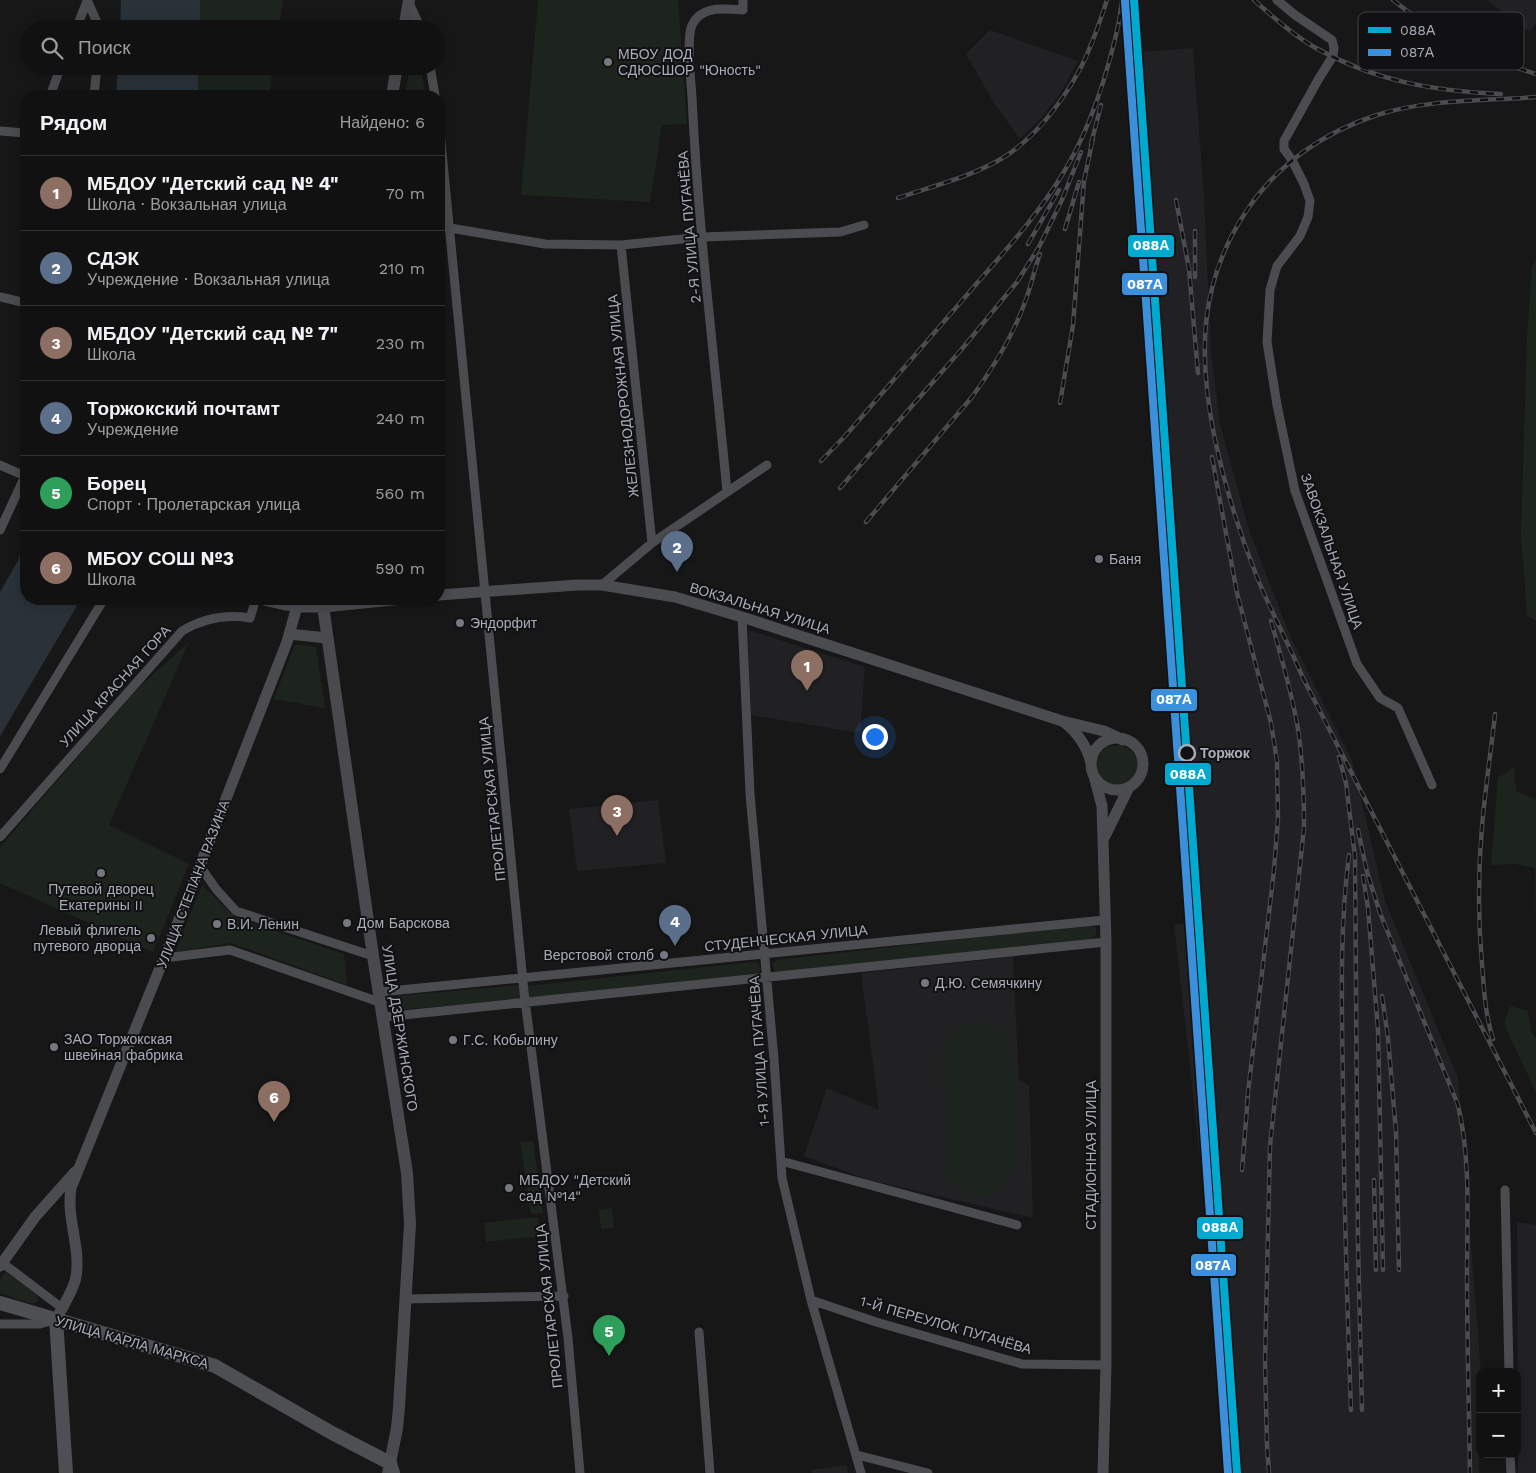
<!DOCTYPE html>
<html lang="ru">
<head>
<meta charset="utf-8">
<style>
	body { margin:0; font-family:"Work Sans",sans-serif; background:#1a1a1a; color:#f1f3f6 }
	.controls { position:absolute; right:15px; bottom:15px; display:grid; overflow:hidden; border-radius:10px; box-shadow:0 2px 12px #0003 }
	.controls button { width:45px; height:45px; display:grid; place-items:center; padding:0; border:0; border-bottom:1px solid #303131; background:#111; color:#f1f3f6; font:25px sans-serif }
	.you { position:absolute; left:874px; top:736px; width:18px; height:18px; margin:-12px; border:4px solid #fff; border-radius:50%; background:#1a73e8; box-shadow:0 0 0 8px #1a73e833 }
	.badge { display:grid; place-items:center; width:32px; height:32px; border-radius:50%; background:#2563eb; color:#fff; font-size:16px; font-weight:700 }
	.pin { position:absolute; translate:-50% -41px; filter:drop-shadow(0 1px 2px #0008) }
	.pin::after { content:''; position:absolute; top:26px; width:18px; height:15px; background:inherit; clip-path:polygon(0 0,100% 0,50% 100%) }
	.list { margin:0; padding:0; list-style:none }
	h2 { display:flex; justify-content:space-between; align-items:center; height:65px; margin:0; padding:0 20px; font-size:21px }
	h2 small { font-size:16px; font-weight:400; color:#9c9d9f }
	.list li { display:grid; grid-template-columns:32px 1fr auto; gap:15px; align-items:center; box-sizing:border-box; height:75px; padding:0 20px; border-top:1px solid #303131 }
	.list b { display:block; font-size:19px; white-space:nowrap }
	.list p { margin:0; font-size:16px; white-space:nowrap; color:#9c9d9f }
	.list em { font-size:16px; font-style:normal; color:#9c9d9f }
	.icon { flex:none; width:28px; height:28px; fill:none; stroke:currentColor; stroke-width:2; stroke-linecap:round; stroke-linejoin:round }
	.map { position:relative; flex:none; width:1536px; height:1473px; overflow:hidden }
	.search { position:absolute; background:#111; box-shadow:0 2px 12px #0003; left:20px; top:20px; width:425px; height:55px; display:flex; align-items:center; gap:12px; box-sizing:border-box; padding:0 18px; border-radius:28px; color:#9c9d9f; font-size:19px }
	.panel { position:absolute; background:#111; box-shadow:0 2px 12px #0003; left:20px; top:90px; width:425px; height:515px; border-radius:20px }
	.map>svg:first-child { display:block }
	.built { fill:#212123 }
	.green { fill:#1d241e }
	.water { fill:#2a3239 }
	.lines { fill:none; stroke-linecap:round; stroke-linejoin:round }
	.minor { stroke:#4b4c50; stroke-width:9 }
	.tertiary { stroke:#4b4c50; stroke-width:11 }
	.secondary { stroke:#4a4a4e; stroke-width:12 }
	.primary { stroke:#4d4f52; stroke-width:14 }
	.rail-casing { stroke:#4b4c4f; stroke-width:4.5 }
	.rail { stroke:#111113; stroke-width:2.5; stroke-dasharray:8; stroke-linecap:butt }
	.rail-1-casing { stroke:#111113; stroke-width:11 }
	.rail-2-casing { stroke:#111113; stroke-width:11 }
	.rail-1 { stroke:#00a9ce; stroke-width:8 }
	.rail-2 { stroke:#3a90db; stroke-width:8 }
	.poi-dot { fill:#757880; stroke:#111113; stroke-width:2 }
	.stop-dot { fill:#111113; stroke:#a8adb8; stroke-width:2.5 }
	.labels { text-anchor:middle; stroke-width:4; stroke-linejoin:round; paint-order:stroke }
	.poi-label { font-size:14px; fill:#a8adb8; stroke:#111113; text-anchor:start }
	.street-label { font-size:14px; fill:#a8adb8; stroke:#111113 }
	.stop-label { font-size:14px; font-weight:bold; fill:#a8adb8; stroke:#111113; text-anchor:start }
	.key { fill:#111113; stroke:#3e4045; stroke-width:1 }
	.key-label { font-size:14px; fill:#a8adb8 }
	.line-badge { stroke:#111113; stroke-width:2 }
	.badge-label { font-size:14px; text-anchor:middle; font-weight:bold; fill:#fff }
</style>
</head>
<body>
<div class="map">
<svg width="1536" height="1473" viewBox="0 0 1536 1473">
	<rect width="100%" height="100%" fill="#171717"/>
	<!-- built -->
	<path class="built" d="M1487 0H1536V22L1530 32Z
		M990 30 1078 61 1060 94 1042 117 1020 139 994 103 966 54Z
		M1193 48 1204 197 1211 351 1220 424 1249 530 1291 638 1352 760 1385 901 1458 1078 1481 1372H1480L1479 1473H1224L1211 1256 1174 925 1190 923 1127 53Z
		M748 630 865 667 860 733 751 715Z
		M658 800 666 863 577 871 569 809Z
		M1013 957 1019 1080 1029 1085 1033 1218 869 1180 804 1156 827 1088 879 1110 861 973Z
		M1517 1222 1536 1225V1473H1518Z
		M847 1465 848 1473H812L811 1470Z"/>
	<!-- green -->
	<path class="green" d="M200 0H283L279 29H200Z
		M538 0H678L687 124 662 125 650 202 521 195Z
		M198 66H273L269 96H198Z
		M410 66H420L426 96H405Z
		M1536 259V621L1527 615 1521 534 1527 336 1532 267Z
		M189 642 109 825 189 864 153 952 0 883V847L138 688Z
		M295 644 316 647 325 708 274 699Z
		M1096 766a21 21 0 1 1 42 0a21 21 0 1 1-42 0Z
		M1514 767 1516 791 1536 800V939L1535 868 1515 864 1491 865 1498 778Z
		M202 885 236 918 344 954 347 985 231 943 175 952Z
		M1087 925 1096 928V934L1090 941 778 974 774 971 773 964 777 960Z
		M753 962C759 963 760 965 760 971L758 974 528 1000 527 986Z
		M520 985 521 999 398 1010 397 996Z
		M1510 1006 1528 1011 1532 1034 1536 1038V1092L1504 1024Z
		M982 1022 1004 1035 1011 1044 1016 1161C1010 1189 989 1206 962 1190 958 1188 952 1184 950 1181 948 1178 947 1173 946 1170L941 1053C950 1030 957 1023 982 1022Z
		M533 1141 543 1213 531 1214 520 1142Z
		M612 1208 614 1228 601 1229 599 1210Z
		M538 1217 540 1236 486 1242 484 1223Z
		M6 1271 38 1296V1301L32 1304 0 1293V1280Z"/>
	<!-- water -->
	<path class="water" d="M121 0H200V29H120Z
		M118 66H198V96H116Z
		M26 532V599H81L0 736V592L18 561Z"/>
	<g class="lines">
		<!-- minor -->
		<path class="minor" d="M87 0 100 29
			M1277 0 1295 15 1332 40 1334 48 1333 56 1318 80 1284 141V149L1292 160 1304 184 1310 201 1308 217 1300 236 1277 266 1270 290 1267 342 1277 405 1295 491 1357 664 1380 698 1398 708 1432 785
			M409 3 421 29
			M76 29 87 1
			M430 66 435 96
			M50 96 61 66
			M94 96 97 66
			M439 122 524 992 568 1338 580 1473
			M0 131 26 133
			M450 228 545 244 621 245 703 237 840 232 864 225
			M621 245 652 543
			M0 297 26 303
			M0 465 25 476
			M727 492C715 361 698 228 692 97 691 81 686 38 692 25 702 5 724 9 743 10V0
			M0 530 26 474
			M602 585 652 543 767 465
			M742 617 750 794 774 1059 782 1178 811 1300 861 1473
			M0 769 104 599
			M0 837 182 631C204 618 226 614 250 618L256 599 286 606 297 607
			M200 866 216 889 236 911 373 956
			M164 958 230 950 382 1003
			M380 992 1105 920
			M384 1017 1106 942
			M781 1161 1017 1225
			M1505 1190 1509 1372
			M0 1261 62 1308
			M405 1299 564 1296
			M811 1300 876 1322 1022 1364 1106 1365
			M0 1324H40L54 1320
			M699 1332 710 1473
			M1510 1454 1511 1473
			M857 1455 928 1473"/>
		<!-- tertiary -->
		<path class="tertiary" d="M439 595 577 585H602L675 597 742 617 1062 721 1104 731 1123 740
			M297 607H323L403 599
			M289 634 327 638
			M1065 723C1079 734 1087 747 1091 763
			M1091 764a26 26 0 1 1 52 0a26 26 0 1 1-52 0Z
			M1094 776 1102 806 1106 942V1365L1103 1473
			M1105 836 1129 787
			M0 1266 35 1217 75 1172
			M56 1319C63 1307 73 1291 76 1277 81 1247 66 1218 71 1188L164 958 287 642 299 599"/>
		<!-- secondary -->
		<path class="secondary" d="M404 29 409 0
			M392 96 397 66
			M322 599 373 956 407 1173 410 1224 399 1407 397 1428 388 1473"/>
		<!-- primary -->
		<path class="primary" d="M0 1303 215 1366 332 1433 390 1463 393 1473
			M56 1319 66 1473"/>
		<!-- rail casing -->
		<g class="rail-casing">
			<path id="rail" d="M1254 0C1273 17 1292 34 1314 47 1374 81 1433 91 1501 94
				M1393 0C1406 10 1419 21 1434 29 1466 48 1500 63 1536 74
				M1119 22 1122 0
				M1536 97C1484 101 1427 99 1377 115 1324 132 1278 164 1247 210 1198 283 1198 357 1215 440 1225 487 1239 532 1257 577 1271 612 1289 644 1303 678L1536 1133
				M1142 118V219L1184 783 1231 1473
				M1091 144 1101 105
				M898 198C933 186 970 177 1001 159 1034 139 1061 104 1079 71 1091 49 1099 24 1107 0
				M1176 200 1189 269 1198 373
				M1065 229 1079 182
				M1195 231V277
				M1028 244 1059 190
				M1060 403 1073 325 1084 181 1093 138
				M1212 457 1237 593 1271 723 1277 761 1278 818 1274 870 1247 1101
				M821 461 846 435C888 386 930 338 972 289 1005 251 1040 213 1065 170 1093 123 1109 69 1120 17
				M840 488 961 350 1017 282 1039 247 1062 200 1081 152
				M866 522 972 397C993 368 1013 336 1025 302 1031 287 1034 270 1040 254
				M1339 757 1346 783 1355 857 1358 1244 1362 1410
				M1358 830 1367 872 1380 913 1458 1105C1471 1160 1467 1218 1467 1275 1467 1341 1469 1407 1470 1473
				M1349 855C1339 933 1342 1011 1343 1089 1344 1196 1347 1303 1351 1410
				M1363 876 1368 908 1378 1030 1383 1270
				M1382 996 1388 1038 1396 1132 1399 1270
				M1493 1039C1485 1014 1484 989 1482 964 1478 919 1478 872 1482 827 1485 789 1491 752 1495 714
				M1242 1170 1248 1095
				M1374 1180 1376 1270
				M1269 1473 1267 1445 1265 1362 1270 1146 1304 828C1304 795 1303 762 1298 729 1292 693 1281 656 1271 621"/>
		</g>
		<!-- rail -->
		<use href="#rail" class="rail"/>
		<!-- rail-1 casing -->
		<g class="rail-1-casing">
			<path id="rail-1" d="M1134 0 1237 1473"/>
		</g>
		<!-- rail-2 casing -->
		<g class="rail-2-casing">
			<path id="rail-2" d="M1125 1 1228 1473"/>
		</g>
		<!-- rail-1 -->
		<use href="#rail-1" class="rail-1"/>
		<!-- rail-2 -->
		<use href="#rail-2" class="rail-2"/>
	</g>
	<!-- markers -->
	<g class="poi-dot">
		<circle cx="608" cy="62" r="5"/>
		<circle cx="1099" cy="559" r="5"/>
		<circle cx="460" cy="623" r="5"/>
		<circle cx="101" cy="873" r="5"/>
		<circle cx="347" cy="923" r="5"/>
		<circle cx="217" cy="924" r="5"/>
		<circle cx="151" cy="938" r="5"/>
		<circle cx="664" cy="955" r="5"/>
		<circle cx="925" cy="983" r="5"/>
		<circle cx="453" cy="1040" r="5"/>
		<circle cx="54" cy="1047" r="5"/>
		<circle cx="509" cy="1188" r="5"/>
	</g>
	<circle class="stop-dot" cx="1187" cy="753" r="8"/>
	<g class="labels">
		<!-- poi labels -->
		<g class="poi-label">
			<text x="618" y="59">МБОУ ДОД<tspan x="618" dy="16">СДЮСШОР "Юность"</tspan></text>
			<text x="1109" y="564">Баня</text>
			<text x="470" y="628">Эндорфит</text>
			<text x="101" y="894" text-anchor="middle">Путевой дворец<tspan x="101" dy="16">Екатерины II</tspan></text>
			<text x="357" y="928">Дом Барскова</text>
			<text x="227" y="929">В.И. Ленин</text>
			<text x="141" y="935" text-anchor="end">Левый флигель<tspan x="141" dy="16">путевого дворца</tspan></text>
			<text x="654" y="960" text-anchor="end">Верстовой столб</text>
			<text x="935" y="988">Д.Ю. Семячкину</text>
			<text x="64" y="1044">ЗАО Торжокская<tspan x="64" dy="16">швейная фабрика</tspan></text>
			<text x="463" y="1045">Г.С. Кобылину</text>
			<text x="519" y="1185">МБДОУ "Детский<tspan x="519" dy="16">сад №14"</tspan></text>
		</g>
		<!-- street labels -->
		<g class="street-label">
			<text transform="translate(689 227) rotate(-95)" y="5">2-Я УЛИЦА ПУГАЧЁВА</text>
			<text transform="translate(623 396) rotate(-96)" y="5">ЖЕЛЕЗНОДОРОЖНАЯ УЛИЦА</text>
			<text transform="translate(1332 551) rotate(71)" y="5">ЗАВОКЗАЛЬНАЯ УЛИЦА</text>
			<text transform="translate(760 608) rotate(17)" y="5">ВОКЗАЛЬНАЯ УЛИЦА</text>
			<text transform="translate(115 686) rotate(-48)" y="5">УЛИЦА КРАСНАЯ ГОРА</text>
			<text transform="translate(492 799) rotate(-96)" y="5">ПРОЛЕТАРСКАЯ УЛИЦА</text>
			<text transform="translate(193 884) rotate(-69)" y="5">УЛИЦА СТЕПАНА РАЗИНА</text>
			<text transform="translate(786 938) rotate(-6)" y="5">СТУДЕНЧЕСКАЯ УЛИЦА</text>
			<text transform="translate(400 1028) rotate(81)" y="5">УЛИЦА ДЗЕРЖИНСКОГО</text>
			<text transform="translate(759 1051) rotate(-94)" y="5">1-Я УЛИЦА ПУГАЧЁВА</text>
			<text transform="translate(1091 1155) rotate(-90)" y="5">СТАДИОННАЯ УЛИЦА</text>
			<text transform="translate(549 1306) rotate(-96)" y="5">ПРОЛЕТАРСКАЯ УЛИЦА</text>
			<text transform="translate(946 1325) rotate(16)" y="5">1-Й ПЕРЕУЛОК ПУГАЧЁВА</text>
			<text transform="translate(132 1342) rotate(16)" y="5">УЛИЦА КАРЛА МАРКСА</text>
		</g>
		<!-- stop labels -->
		<g class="stop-label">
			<text x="1200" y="758">Торжок</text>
		</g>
	</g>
	<!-- legend -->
	<rect x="1358" y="12" width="166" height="58" rx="8" class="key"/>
	<rect x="1368" y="27" width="23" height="6" fill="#00a9ce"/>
	<rect x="1368" y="49" width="23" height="7" fill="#3a90db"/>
	<g class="key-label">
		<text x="1400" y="35">088А</text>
		<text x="1400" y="57">087А</text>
	</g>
	<g class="line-badge">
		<rect x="1127" y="234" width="48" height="24" rx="5" fill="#00a9ce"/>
		<rect x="1121" y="272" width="47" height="24" rx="5" fill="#3a90db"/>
		<rect x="1150" y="688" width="48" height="24" rx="5" fill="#3a90db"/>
		<rect x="1164" y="762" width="48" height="24" rx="5" fill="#00a9ce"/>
		<rect x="1196" y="1216" width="48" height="24" rx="5" fill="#00a9ce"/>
		<rect x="1190" y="1253" width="47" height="24" rx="5" fill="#3a90db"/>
	</g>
	<g class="badge-label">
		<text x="1151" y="250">088А</text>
		<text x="1145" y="289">087А</text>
		<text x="1174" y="704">087А</text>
		<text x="1188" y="779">088А</text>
		<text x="1220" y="1232">088А</text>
		<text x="1213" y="1270">087А</text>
	</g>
</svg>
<div class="controls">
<button>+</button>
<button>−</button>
</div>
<div class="you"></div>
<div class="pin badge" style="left:807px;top:691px;background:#8d6e63">1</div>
<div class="pin badge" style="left:677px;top:572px;background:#5c6f8a">2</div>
<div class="pin badge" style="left:617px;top:836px;background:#8d6e63">3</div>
<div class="pin badge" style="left:675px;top:946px;background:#5c6f8a">4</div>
<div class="pin badge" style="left:609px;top:1356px;background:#2e9e5b">5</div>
<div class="pin badge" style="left:274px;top:1122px;background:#8d6e63">6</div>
<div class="search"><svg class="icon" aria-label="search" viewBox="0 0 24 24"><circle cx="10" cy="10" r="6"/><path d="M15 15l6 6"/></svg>Поиск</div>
<section class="panel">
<h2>Рядом<small>Найдено: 6</small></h2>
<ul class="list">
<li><span class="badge" style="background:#8d6e63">1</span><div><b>МБДОУ &quot;Детский сад № 4&quot;</b><p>Школа · Вокзальная улица</p></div><em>70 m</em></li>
<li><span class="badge" style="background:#5c6f8a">2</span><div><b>СДЭК</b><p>Учреждение · Вокзальная улица</p></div><em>210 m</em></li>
<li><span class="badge" style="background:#8d6e63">3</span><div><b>МБДОУ &quot;Детский сад № 7&quot;</b><p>Школа</p></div><em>230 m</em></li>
<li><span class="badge" style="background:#5c6f8a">4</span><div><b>Торжокский почтамт</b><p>Учреждение</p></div><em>240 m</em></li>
<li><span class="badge" style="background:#2e9e5b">5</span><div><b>Борец</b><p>Спорт · Пролетарская улица</p></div><em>560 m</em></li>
<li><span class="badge" style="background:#8d6e63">6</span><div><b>МБОУ СОШ №3</b><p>Школа</p></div><em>590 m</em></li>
</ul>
</section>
</div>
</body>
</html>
